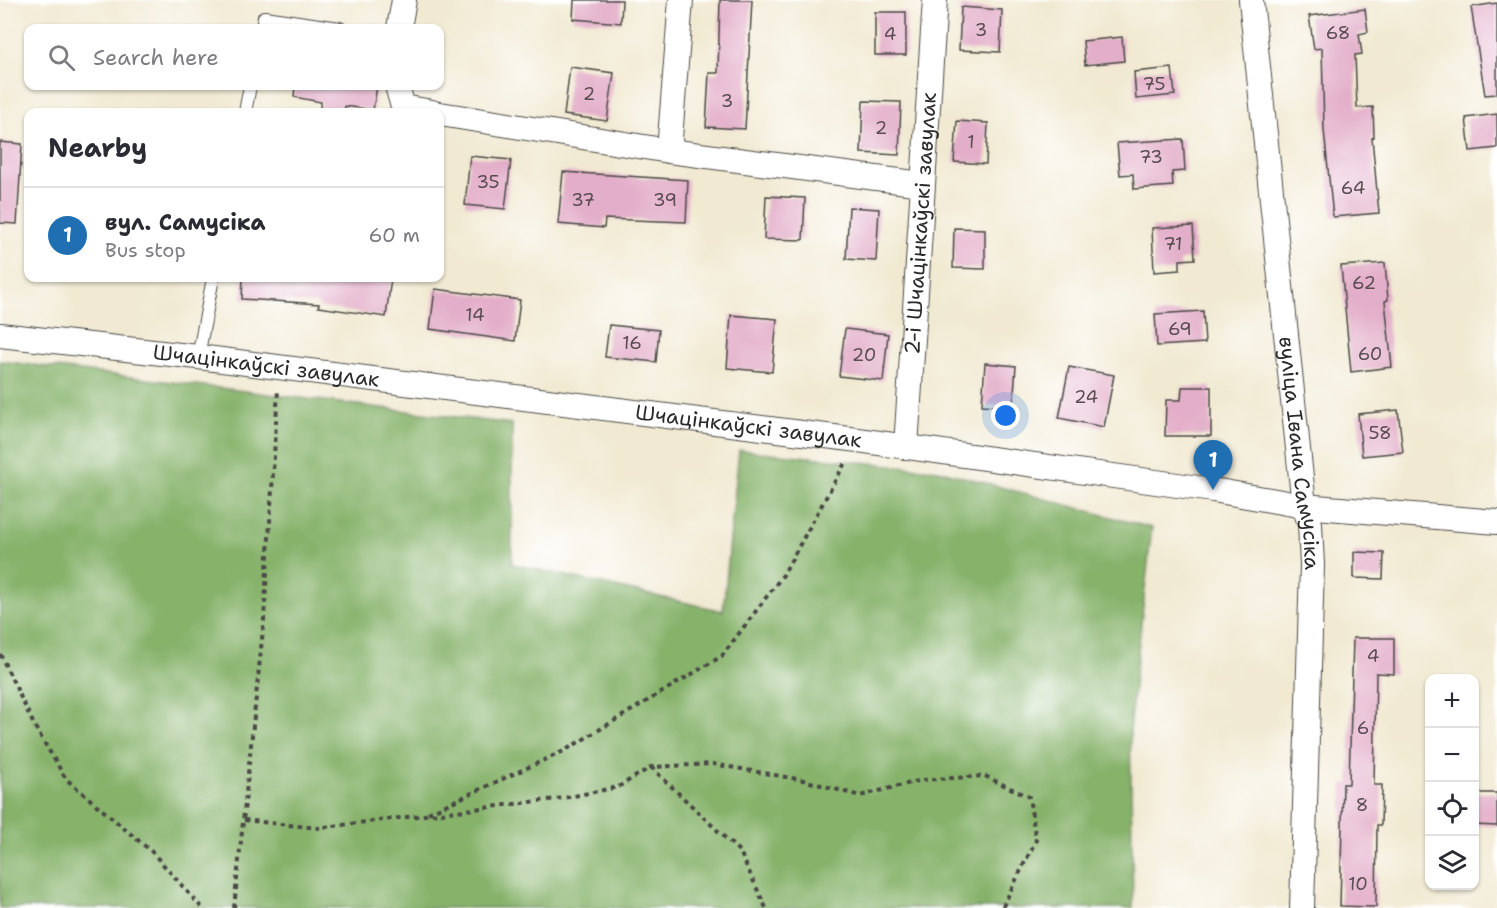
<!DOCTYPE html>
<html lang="en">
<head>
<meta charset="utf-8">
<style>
	body { margin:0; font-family:"Shantell Sans",sans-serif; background:#f2f2f3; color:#2b2b33 }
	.controls { position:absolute; right:18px; bottom:18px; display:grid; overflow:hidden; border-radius:12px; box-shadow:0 2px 4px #0004 }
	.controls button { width:54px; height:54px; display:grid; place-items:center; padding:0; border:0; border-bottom:2px solid #e1e1e2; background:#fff; color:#2b2b33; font:30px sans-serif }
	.you { position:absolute; left:1006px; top:416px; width:21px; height:21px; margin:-15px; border:4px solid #fff; border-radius:50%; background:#1a73e8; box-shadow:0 0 0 9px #1a73e833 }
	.badge { display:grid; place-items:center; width:39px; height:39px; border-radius:50%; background:#1f6fb2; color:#fff; font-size:20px; font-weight:700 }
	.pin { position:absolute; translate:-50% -50px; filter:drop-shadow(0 2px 3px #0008) }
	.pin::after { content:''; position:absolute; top:32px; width:21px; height:18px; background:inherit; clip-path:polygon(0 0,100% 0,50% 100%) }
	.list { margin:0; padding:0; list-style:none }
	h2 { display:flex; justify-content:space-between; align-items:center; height:78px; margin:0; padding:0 24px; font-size:26px }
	h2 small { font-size:20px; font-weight:400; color:#7c7c81 }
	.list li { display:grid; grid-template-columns:39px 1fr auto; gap:18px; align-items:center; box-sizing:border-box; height:96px; padding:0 24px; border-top:2px solid #e1e1e2 }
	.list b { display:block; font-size:22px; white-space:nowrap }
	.list p { margin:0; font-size:20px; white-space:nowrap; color:#7c7c81 }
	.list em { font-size:20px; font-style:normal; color:#7c7c81 }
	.icon { flex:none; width:33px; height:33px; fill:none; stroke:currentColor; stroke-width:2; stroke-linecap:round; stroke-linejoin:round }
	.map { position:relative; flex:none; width:1497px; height:908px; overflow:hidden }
	.search { position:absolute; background:#fff; box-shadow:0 2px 4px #0004; left:24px; top:24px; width:420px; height:66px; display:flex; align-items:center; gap:15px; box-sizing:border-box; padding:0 21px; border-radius:12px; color:#7c7c81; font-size:22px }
	.panel { position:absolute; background:#fff; box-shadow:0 2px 4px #0004; left:24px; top:108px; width:420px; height:174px; border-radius:12px }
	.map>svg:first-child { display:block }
	.forest { fill:#86b26b; stroke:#586e4b; stroke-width:1.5 }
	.building { fill:#e3aec9 }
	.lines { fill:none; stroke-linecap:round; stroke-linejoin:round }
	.service-casing { stroke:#494844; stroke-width:14 }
	.minor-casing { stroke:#494844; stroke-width:26 }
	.path { stroke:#494844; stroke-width:4; stroke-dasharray:4.5 4.5; stroke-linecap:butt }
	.service { stroke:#fff; stroke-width:12 }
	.minor { stroke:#fff; stroke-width:24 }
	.labels { text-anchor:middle; stroke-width:4.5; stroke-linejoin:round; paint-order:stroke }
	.number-label { font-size:18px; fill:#594c52 }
	.street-label { font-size:21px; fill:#2b2b2b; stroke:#fff }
</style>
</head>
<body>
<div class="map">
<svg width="1497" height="908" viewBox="0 0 1497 908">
	<rect width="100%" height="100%" fill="#fff"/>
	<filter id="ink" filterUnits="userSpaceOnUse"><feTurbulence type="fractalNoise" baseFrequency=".0167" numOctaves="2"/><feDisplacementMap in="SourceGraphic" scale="12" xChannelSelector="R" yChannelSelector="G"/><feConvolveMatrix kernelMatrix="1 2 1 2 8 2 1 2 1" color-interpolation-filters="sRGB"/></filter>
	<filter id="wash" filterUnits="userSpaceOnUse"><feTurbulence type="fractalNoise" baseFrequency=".008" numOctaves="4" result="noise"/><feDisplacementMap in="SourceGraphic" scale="24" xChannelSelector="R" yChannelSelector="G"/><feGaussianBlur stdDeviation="1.35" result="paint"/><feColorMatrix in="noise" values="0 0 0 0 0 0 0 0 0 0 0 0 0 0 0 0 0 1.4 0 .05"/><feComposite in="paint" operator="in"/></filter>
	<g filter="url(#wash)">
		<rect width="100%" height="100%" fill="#f1e9d1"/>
		<!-- forest -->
		<path class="forest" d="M0 361 512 424V564L723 611 739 450 938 470 1152 528 1130 721 1133 908H0Z"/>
		<g id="blocks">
			<!-- building -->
			<path class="building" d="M574 0H622L621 23 573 19Z
				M720 0H752L745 129 706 127 709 73H718Z
				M1497 3V94L1485 95 1471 7Z
				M961 7 1002 10 1000 52 959 50Z
				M1365 9 1368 32 1359 34 1362 54 1355 55 1357 108 1373 107 1374 137 1372 138 1379 213 1333 217 1324 130 1322 48 1314 49 1309 16Z
				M875 12H906V55H875Z
				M1122 37 1124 61 1085 65 1083 41Z
				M570 67 614 73 607 121 564 115Z
				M1172 68 1175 95 1136 99 1134 72Z
				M295 86H377L373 110 345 106 344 112H319L321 102 294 97Z
				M863 101 901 102 899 155 861 153Z
				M1497 114V148L1470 151 1466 118Z
				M957 121 988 123 986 164 954 162Z
				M1183 139 1185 171 1172 172 1173 186 1134 189 1133 174 1120 175 1117 143Z
				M0 142 22 144 17 224 0 223Z
				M470 156 511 160 505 209 465 205Z
				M563 172 688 180 686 222 605 219 604 228 558 224Z
				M766 196 805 198 803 240 764 239Z
				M849 207 879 209 876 261 846 259Z
				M1193 226 1195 259 1180 260V270L1154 272 1152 228Z
				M954 228 985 229V269L953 268Z
				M1385 263 1388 300 1385 301 1392 367 1351 372 1341 266Z
				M243 278H391L386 317 318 307 319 304 242 299Z
				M435 289 520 300 515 341 430 329Z
				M1203 311 1205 343 1157 346 1155 314Z
				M731 315 777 319 772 372 727 368Z
				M609 325 659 330 656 362 605 357Z
				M845 329 888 334 883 381 839 376Z
				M985 363 1016 366 1013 407 982 405Z
				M1069 367 1114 375 1104 427 1059 418Z
				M1182 387H1211V436H1165L1166 400H1181Z
				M1398 410 1403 452 1362 456 1358 414Z
				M1354 552 1384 553 1383 579 1354 578Z
				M1353 638H1394V674L1376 673 1374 785H1382L1381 825H1377L1376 907 1340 906 1343 784H1349Z
				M1474 793H1497V826L1474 825Z"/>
		</g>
	</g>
	<g filter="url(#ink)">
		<use href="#blocks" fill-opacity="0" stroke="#494844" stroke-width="1.5"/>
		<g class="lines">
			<!-- service casing -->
			<g class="service-casing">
				<path id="service" d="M262 28 264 17 340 28
					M245 112 250 86
					M198 357 213 278"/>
			</g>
			<!-- minor casing -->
			<g class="minor-casing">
				<g id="minor">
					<path id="s1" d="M1251 0 1304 506 1310 524 1312 565 1302 908"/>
					<path d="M399 28 404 0"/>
					<path d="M397 86 403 107 432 112"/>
					<path d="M440 114 669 151 922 184"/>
					<path d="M669 151 681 0"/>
					<path id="s2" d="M0 335 198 357 858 440 1213 490 1304 506 1497 522"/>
					<path id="s3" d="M906 447 935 0"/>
				</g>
			</g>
			<!-- path -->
			<path class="path" d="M0 654 35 727 66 779 152 852 202 908
				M651 767 740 852 766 908
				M428 813 564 751 722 656 783 575 845 463
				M244 820 317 828 564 798 618 787 651 767 713 764 803 780 860 796 922 780 985 776 1029 797 1036 840 1002 908
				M234 908 264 620 278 390"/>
			<!-- service -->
			<use href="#service" class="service"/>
			<!-- minor -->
			<use href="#minor" class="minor"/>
		</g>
	</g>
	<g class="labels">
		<!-- number labels -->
		<g class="number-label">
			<text x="981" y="36">3</text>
			<text x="1338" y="39">68</text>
			<text x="890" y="40">4</text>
			<text x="1154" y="90">75</text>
			<text x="589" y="100">2</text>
			<text x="727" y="107">3</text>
			<text x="881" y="134">2</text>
			<text x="971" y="148">1</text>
			<text x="1151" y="163">73</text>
			<text x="488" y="188">35</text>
			<text x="1353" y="194">64</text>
			<text x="583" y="206">37</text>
			<text x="665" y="206">39</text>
			<text x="1173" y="250">71</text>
			<text x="1364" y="289">62</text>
			<text x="475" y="321">14</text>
			<text x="1180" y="335">69</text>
			<text x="632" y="349">16</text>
			<text x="1370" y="360">60</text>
			<text x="864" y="361">20</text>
			<text x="1086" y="403">24</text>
			<text x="1380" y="439">58</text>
			<text x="1373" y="662">4</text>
			<text x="1363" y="734">6</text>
			<text x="1362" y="811">8</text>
			<text x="1358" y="890">10</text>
		</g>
		<!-- street labels -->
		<g class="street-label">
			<text dy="7" stroke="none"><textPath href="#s3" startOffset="224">2-і Шчацінкаўскі завулак</textPath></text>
			<text dy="7" stroke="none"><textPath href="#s2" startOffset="268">Шчацінкаўскі завулак</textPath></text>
			<text dy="7" stroke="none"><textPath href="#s2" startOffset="754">Шчацінкаўскі завулак</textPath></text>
			<text dy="7" stroke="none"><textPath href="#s1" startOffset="456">вуліца Івана Самусіка</textPath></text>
		</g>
	</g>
</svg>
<div class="controls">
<button>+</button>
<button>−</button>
<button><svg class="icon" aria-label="locate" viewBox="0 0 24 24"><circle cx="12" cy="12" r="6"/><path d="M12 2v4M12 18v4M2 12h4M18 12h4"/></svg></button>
<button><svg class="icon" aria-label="layers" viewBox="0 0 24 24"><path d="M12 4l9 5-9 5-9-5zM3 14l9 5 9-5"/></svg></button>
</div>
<div class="you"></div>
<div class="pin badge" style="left:1213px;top:490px">1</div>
<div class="search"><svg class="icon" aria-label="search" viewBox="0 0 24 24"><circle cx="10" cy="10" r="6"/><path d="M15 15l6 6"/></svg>Search here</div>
<section class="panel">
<h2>Nearby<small></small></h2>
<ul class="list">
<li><span class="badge">1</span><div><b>вул. Самусіка</b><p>Bus stop</p></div><em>60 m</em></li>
</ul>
</section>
</div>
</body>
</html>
